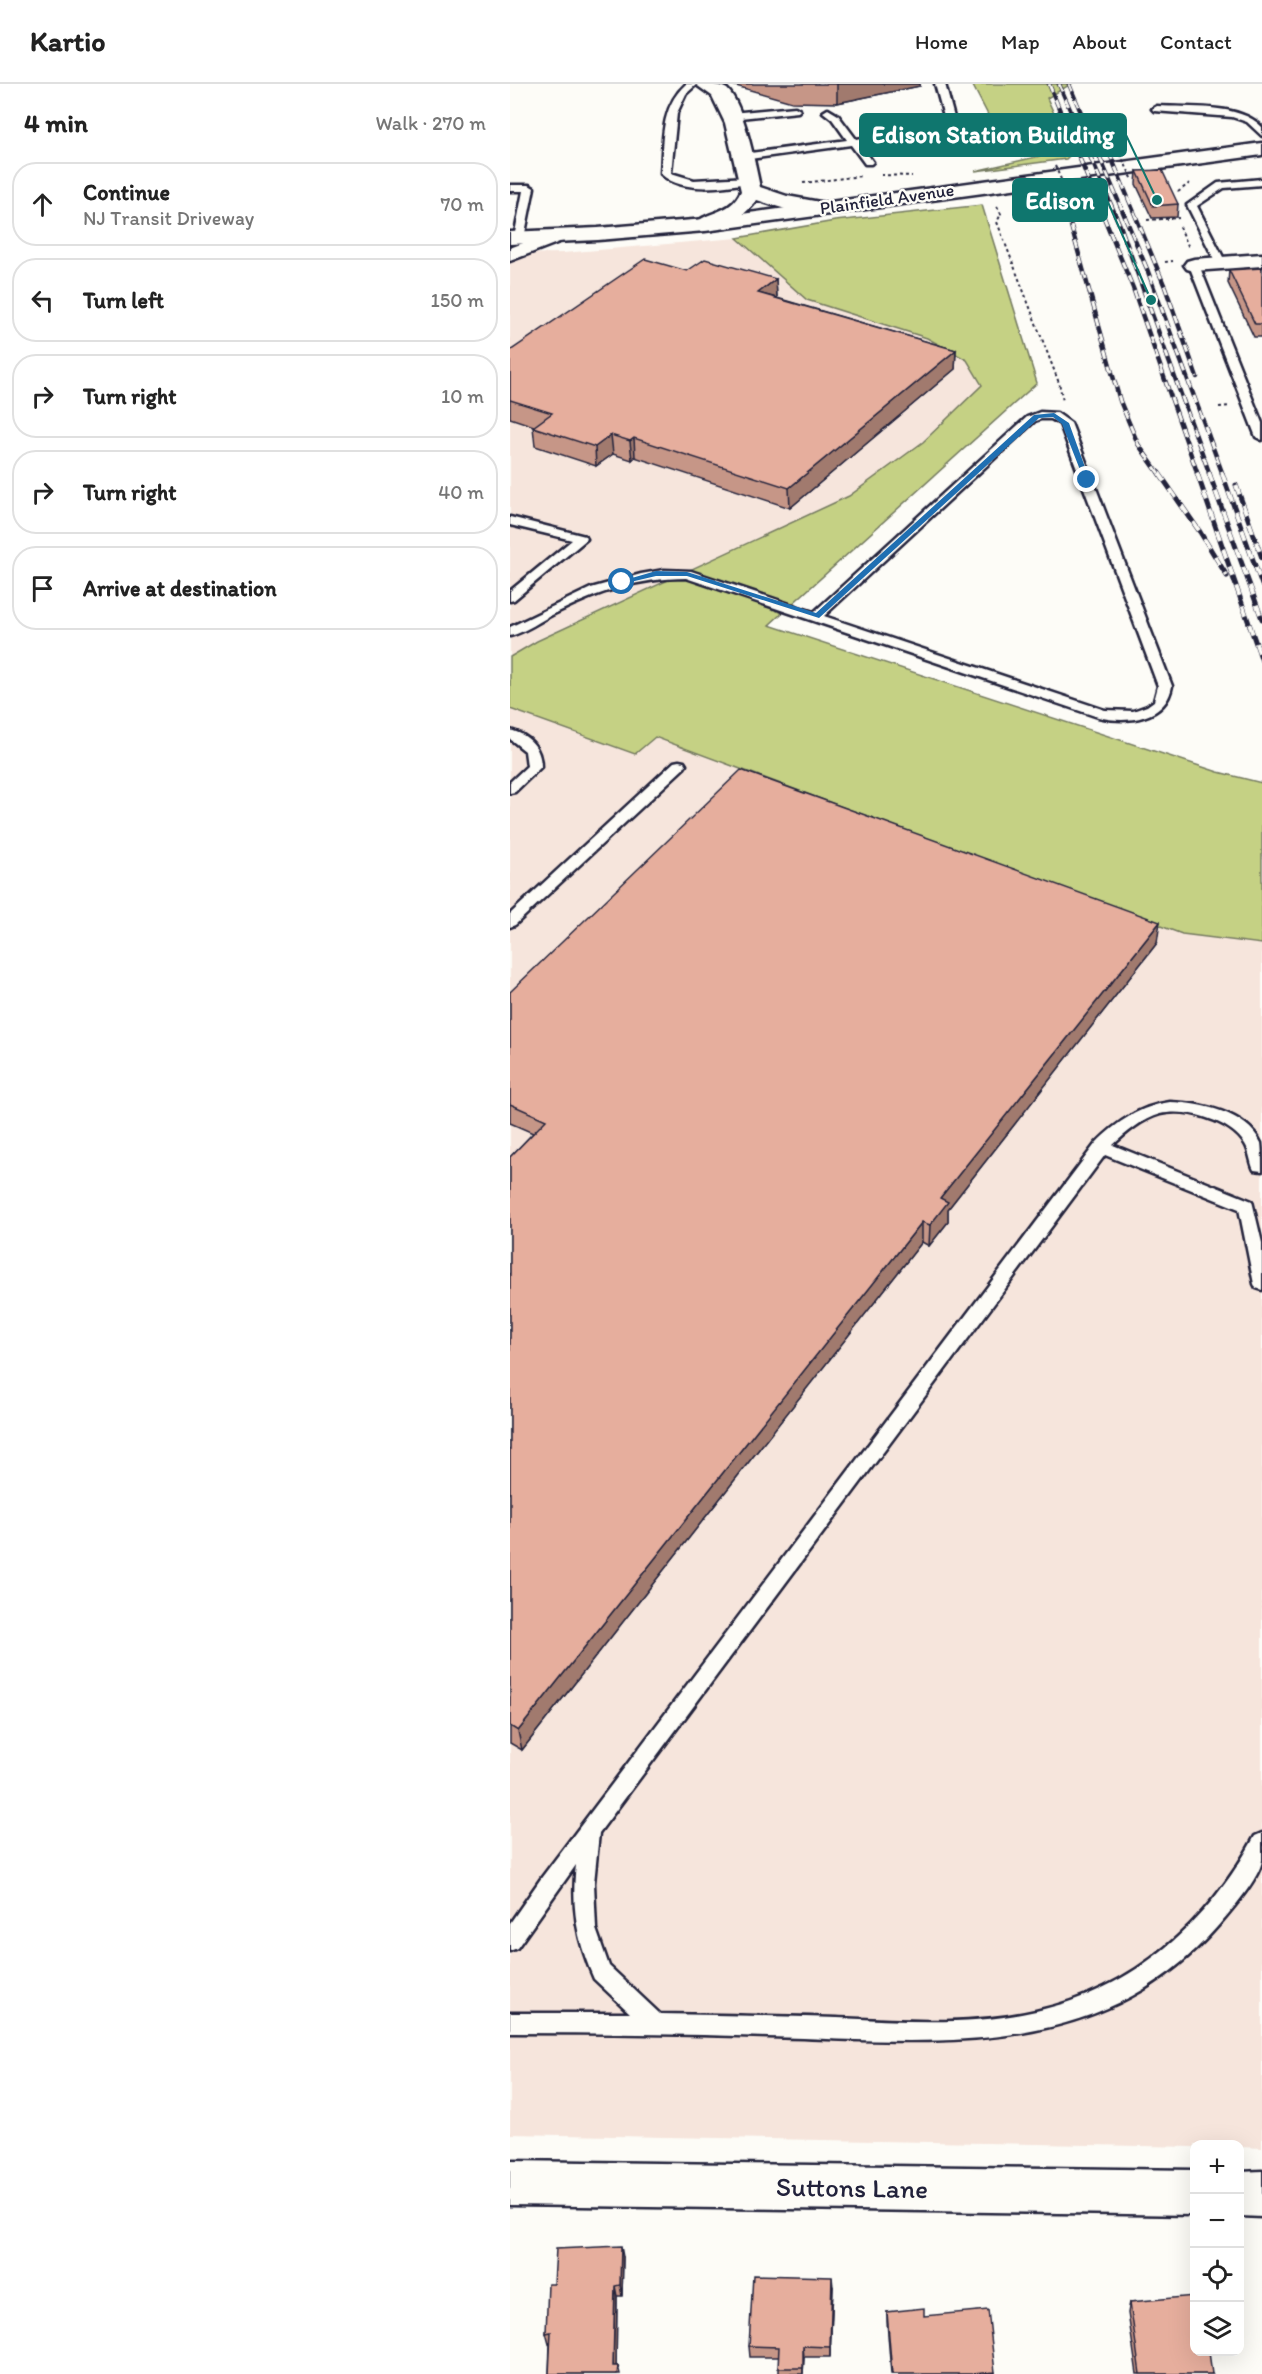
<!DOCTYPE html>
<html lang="en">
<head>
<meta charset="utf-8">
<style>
	body { margin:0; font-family:Itim,sans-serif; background:#f6f6f6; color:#222 }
	.controls { position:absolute; right:18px; bottom:18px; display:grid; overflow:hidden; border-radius:12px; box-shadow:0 6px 24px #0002 }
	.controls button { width:54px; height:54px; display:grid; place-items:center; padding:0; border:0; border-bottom:2px solid #e0e0e0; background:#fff; color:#222; font:30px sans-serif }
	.stop { position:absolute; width:18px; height:18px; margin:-14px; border:4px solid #1f6fb2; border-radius:50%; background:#fff }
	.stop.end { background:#1f6fb2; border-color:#fff; box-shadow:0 2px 6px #0008 }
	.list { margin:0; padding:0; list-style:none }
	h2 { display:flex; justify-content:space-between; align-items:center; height:78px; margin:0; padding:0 24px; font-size:26px }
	h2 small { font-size:20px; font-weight:400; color:#767676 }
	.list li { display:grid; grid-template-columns:39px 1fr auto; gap:18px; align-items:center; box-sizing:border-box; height:84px; margin:0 12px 12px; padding:0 12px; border:2px solid #e0e0e0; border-radius:24px }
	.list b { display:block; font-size:22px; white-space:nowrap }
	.list p { margin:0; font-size:20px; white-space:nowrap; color:#767676 }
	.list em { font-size:20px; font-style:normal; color:#767676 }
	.icon { flex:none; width:33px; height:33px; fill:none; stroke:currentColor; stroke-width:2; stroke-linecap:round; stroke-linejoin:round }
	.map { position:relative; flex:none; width:752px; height:2290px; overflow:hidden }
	header { display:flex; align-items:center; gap:36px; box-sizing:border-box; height:84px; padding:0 30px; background:#fff; border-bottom:2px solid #e0e0e0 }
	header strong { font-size:28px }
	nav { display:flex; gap:33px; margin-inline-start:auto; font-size:21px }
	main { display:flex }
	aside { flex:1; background:#fff }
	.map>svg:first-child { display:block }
	.built { fill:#f6e5dc }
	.green { fill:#c5d184; stroke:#747a60; stroke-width:1.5 }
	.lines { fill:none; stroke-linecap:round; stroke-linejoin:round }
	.service-casing { stroke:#22223b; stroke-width:5 }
	.minor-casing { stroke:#22223b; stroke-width:5 }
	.tertiary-casing { stroke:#22223b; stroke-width:5 }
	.secondary-casing { stroke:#22223b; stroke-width:5 }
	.path { stroke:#22223b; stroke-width:2; stroke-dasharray:3 3; stroke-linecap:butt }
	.service { fill:#fdfcf7; fill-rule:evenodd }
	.minor { fill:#fdfcf7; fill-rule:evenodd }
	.tertiary { fill:#fdfcf7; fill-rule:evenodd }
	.secondary { fill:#fdfcf7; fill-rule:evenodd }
	.rail-far1-casing { stroke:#22223b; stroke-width:4.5 }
	.rail-casing { stroke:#22223b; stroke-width:5 }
	.rail-far1 { stroke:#fdfcf7; stroke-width:3; stroke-dasharray:8; stroke-linecap:butt }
	.rail { stroke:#fdfcf7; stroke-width:4; stroke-dasharray:10; stroke-linecap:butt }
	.path-bridge { stroke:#22223b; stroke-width:2; stroke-dasharray:3 3; stroke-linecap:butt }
	.wall { fill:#c69687; stroke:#22223b; stroke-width:1.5 }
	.shaded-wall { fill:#a17a6e; stroke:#22223b; stroke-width:1.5 }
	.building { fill:#e6ae9d; stroke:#22223b; stroke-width:1.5 }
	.route { fill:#1f6fb2 }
	.labels { text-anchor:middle; stroke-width:5; stroke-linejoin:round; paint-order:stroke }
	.far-street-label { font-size:18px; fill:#22223b; stroke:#fdfcf7 }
	.near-street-label { font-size:27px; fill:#22223b; stroke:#fdfcf7 }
	.leader { fill:none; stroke:#0f766e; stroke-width:2 }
	.callout-dot { fill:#0f766e; stroke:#fdfcf7; stroke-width:2 }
	.callout { fill:#0f766e; stroke:#0f766e; stroke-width:2 }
	.callout-label { font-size:24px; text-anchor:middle; font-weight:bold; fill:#fff }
</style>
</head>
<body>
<header>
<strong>Kartio</strong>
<nav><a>Home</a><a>Map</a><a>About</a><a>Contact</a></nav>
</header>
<main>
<aside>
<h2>4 min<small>Walk · 270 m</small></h2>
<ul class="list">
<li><svg class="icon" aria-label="ahead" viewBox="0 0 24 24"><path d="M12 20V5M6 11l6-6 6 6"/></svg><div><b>Continue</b><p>NJ Transit Driveway</p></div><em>70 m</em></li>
<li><svg class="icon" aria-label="left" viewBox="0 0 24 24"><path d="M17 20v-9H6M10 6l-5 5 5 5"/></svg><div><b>Turn left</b></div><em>150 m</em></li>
<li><svg class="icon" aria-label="right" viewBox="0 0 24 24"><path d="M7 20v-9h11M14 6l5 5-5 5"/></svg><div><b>Turn right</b></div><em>10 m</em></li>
<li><svg class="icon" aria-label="right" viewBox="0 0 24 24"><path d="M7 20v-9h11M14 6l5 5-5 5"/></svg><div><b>Turn right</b></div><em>40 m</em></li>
<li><svg class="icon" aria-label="arrive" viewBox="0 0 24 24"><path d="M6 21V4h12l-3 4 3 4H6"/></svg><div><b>Arrive at destination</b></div></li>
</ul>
</aside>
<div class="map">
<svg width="752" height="2290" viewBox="0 0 752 2290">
	<rect width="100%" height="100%" fill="#fdfcf7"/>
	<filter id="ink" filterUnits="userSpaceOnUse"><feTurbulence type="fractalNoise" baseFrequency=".0167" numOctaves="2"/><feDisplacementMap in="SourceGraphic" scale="12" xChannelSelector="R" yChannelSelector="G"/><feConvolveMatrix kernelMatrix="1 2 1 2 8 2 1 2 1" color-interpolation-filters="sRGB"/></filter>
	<g filter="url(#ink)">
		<!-- built -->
		<path class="built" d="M227 154 297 216 417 254 457 276 472 301 413 358 339 412 27 556 0 573V170L53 169Z
			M0 625 124 670 145 653 672 850 752 860V2064L730 2063V2060H684V2063L0 2050Z"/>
		<!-- green -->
		<path class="green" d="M462 0H561L537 14 562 69 556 75 465 87 530 72 488 50Z
			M472 121 527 299 259 541 708 688 752 699V860L672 850 145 653 125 670 0 625V573L27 557 339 412 413 358 472 301 457 276 417 254 297 216 227 154 325 137Z"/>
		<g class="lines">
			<!-- service casing -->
			<g class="service-casing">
				<path id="service" d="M176 0H187L176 10 167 29 161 89 184 96 238 93 243 96 242 98C216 103 172 110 151 90 153 58 150 23 176 0Z
					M425 0H435L446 41 432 49 350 60 363 78 361 80H355L341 61 233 76 228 73 233 70 337 56 322 35 313 28 318 25 328 31 346 55 430 43 436 40Z
					M647 22C678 24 730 19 752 43V52L737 38 722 33 644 27 642 25Z
					M285 23 290 26 288 28 221 35 216 32 221 29Z
					M752 95V101L714 104 687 122 716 179 707 181 677 121 708 99Z
					M0 101H19L24 104 14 154 9 157 4 154 13 107H0Z
					M684 178 689 181 752 339V356L746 353 679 181Z
					M530 328 547 329 561 339 662 602C656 636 617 640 588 633L176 494C129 494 88 508 46 529 31 536 16 548 0 552V543L81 504 131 490 154 486 181 487 304 528 517 333ZM531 335H541L550 340 648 602 644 617 637 622 623 627 595 626 314 532 525 337Z
					M0 433 75 452 77 455 4 516 0 517V507L62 456 0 441Z
					M0 646C19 651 31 663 31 683L5 708 0 709V698L17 682 15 667 0 655Z
					M169 677 174 678 176 681 174 684 5 841 0 843V830L164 678Z
					M660 1018C690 1019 737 1028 751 1059 752 1067 752 1079 752 1087L744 1086C740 1078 740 1068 735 1060 720 1036 676 1024 650 1030 632 1035 616 1049 603 1061L742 1117 752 1159V1206L746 1204 744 1200 729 1125 595 1071 89 1749 84 1799 86 1845 99 1882 150 1930C209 1931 268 1932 327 1934 393 1937 462 1942 526 1927 625 1905 698 1839 745 1752L752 1749C752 1758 752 1767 752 1776 750 1794 719 1829 707 1843 588 1980 420 1957 258 1953 172 1950 86 1949 0 1949V1929H120L84 1895C67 1857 61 1823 66 1781L7 1864 0 1867V1839L32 1793 586 1059C607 1038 630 1022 660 1018Z"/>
			</g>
			<!-- minor casing -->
			<g class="minor-casing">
				<path id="minor" d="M185 0C195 0 208 0 217 5 234 21 245 80 250 103L277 112 321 120 324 124 321 128C299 134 268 123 247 116 235 132 209 151 188 145L185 141C195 126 220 132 231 107L215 39 202 12Z
					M752 170V182L684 187 677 185 674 181 677 177 684 175Z"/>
			</g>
			<!-- tertiary casing -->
			<g class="tertiary-casing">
				<path id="tertiary" d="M45 147 52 149 55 153 52 157 0 177V164Z
					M0 2077 684 2086V2131L0 2121Z
					M752 2087V2133L730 2132V2088Z"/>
			</g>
			<!-- secondary casing -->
			<g class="secondary-casing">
				<path id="secondary" d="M752 59V71L195 147 88 156 0 160V148L88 144 195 135Z"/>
			</g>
			<!-- path -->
			<path class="path" d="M371 91 402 92
				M293 99 351 92
				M567 108 568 114 577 113
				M668 108 681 98
				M487 122 491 130 487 138 549 299 553 317
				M637 136 669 134
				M670 143 679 164
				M655 178 663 177
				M709 323 720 322"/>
			<!-- service -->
			<use href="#service" class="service"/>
			<!-- minor -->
			<use href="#minor" class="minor"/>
			<!-- tertiary -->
			<use href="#tertiary" class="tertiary"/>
			<!-- secondary -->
			<use href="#secondary" class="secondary"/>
			<!-- rail-far1 casing -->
			<g class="rail-far1-casing">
				<path id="rail-far1" d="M539 0 623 204 688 391
					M549 0 611 144 700 391
					M559 0 637 185 713 391
					M587 39 655 203 687 293
					M561 142 610 317 628 360 650 391"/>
			</g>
			<!-- rail casing -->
			<g class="rail-casing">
				<path id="rail" d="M649 389 690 448 717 492
					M687 389 752 577
					M699 389 752 535
					M712 389 752 501
					M726 401 752 474"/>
			</g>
			<!-- rail-far1 -->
			<use href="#rail-far1" class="rail-far1"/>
			<!-- rail -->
			<use href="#rail" class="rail"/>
			<!-- path-bridge -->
			<path class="path-bridge" d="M610 70 623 96
				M545 82 554 102"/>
		</g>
		<!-- wall -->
		<path class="wall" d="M219 0H410V2L327 19 282 18Z
			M627 87 668 120 667 133 642 134 626 100Z
			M752 184V253H744L718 199 719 186Z
			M177 187 266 195 267 214 446 266 445 285 280 424 125 373 122 376 103 370 86 382 25 362 23 343 24 342 0 334V267Z
			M647 859 438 1125V1138L419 1162 412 1158 12 1666 0 1659V1073L23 1049 0 1039V908Z
			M113 2173 112 2212H107L106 2282H108L110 2290H39L40 2259 39 2260 36 2249 44 2200Z
			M323 2203 320 2273H294L293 2290H269V2273H240L239 2262Z
			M620 2218 702 2290H627L618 2229Z
			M377 2228 414 2232 485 2288V2290H381L377 2238Z"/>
		<!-- shaded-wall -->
		<path class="shaded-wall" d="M327 0H410V2L327 19Z
			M266 195 267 214 248 209Z
			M446 266 445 285 280 424 279 404Z
			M101 351 103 370 86 382 85 363Z
			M124 354 125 373 122 376 120 357Z
			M650 838 647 859 438 1125V1138L419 1162 420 1141 430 1114Z
			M412 1138V1158L12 1666 8 1647Z
			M111 2162 113 2173 112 2212 110 2201Z
			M322 2193 323 2203 320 2273V2263Z
			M105 2202 107 2212 106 2290 103 2282Z
			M293 2262 294 2273 293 2290Z"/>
		<!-- building -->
		<path class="building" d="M652 86 668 120 643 122 627 87Z
			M135 175 177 187 195 175 266 195 248 209 446 266 279 404 124 354 120 357 101 351 85 363 23 343 42 329 0 316V267Z
			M752 184V240H745L719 186Z
			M231 686 650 838 430 1114 438 1118 420 1141 412 1138 8 1647 0 1642V1073L36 1036 0 1020V908Z
			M111 2162 110 2201 105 2202 103 2282H108L107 2290H39L41 2248 36 2249 38 2200H44L46 2165Z
			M243 2191 322 2193 320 2263 293 2262V2284H268L269 2263 239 2262Z
			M684 2212V2268H699L702 2290H630L620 2218Z
			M414 2224V2232L478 2226 485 2288 462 2290H382L377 2228Z"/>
	</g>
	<!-- route -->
	<path class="route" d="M544 329 559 339 580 397 574 396 552 340 543 333 529 334 309 534 177 492H146L112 500 108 498 146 487 177 488 306 529 524 331Z"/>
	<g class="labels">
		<!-- far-street labels -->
		<g class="far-street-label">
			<text transform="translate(377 115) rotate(-8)" y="6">Plainfield Avenue</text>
		</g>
		<!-- near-street labels -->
		<g class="near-street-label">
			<text transform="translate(342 2104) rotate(1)" y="9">Suttons Lane</text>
		</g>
	</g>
	<!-- callouts -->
	<path class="leader" d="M647 116L616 51M641 216L597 116"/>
	<g class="callout-dot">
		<circle cx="647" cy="116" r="6"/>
		<circle cx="641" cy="216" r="6"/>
	</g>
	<g class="callout">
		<rect x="350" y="30" width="266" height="42" rx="6"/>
		<rect x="503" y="95" width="94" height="42" rx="6"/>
	</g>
	<g class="callout-label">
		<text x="483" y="59">Edison Station Building</text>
		<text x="550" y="125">Edison</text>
	</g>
</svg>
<div class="controls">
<button>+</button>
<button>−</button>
<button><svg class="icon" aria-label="locate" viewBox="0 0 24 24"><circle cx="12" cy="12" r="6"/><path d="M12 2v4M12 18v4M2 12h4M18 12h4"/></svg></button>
<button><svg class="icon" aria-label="layers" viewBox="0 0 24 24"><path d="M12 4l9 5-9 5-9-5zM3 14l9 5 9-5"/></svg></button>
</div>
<div class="stop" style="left:112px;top:498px"></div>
<div class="stop end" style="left:577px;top:396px"></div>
</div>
</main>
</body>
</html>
